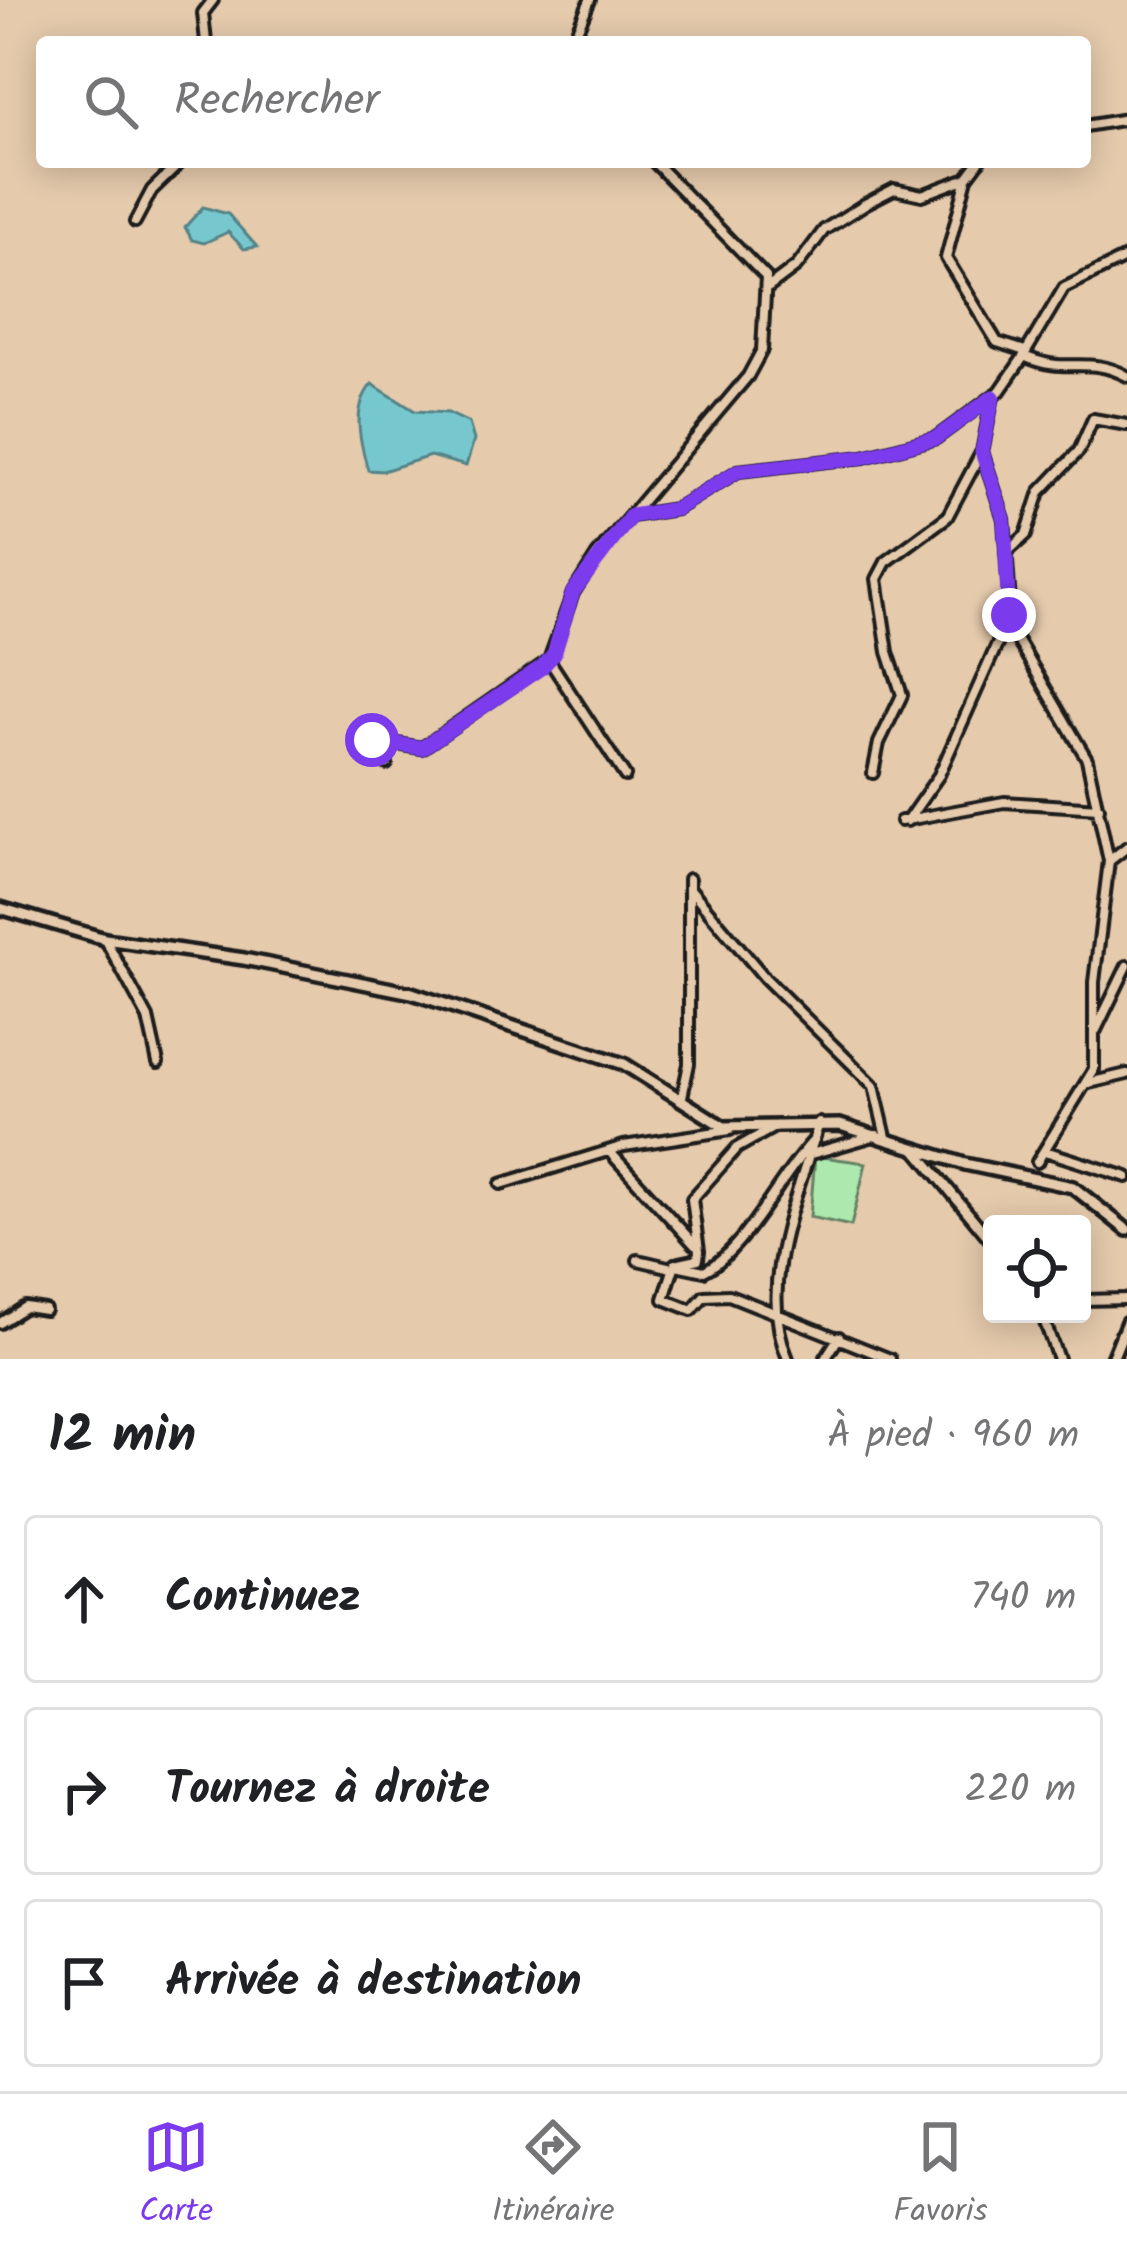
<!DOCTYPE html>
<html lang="fr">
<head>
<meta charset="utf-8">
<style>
	body { margin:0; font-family:Kalam,sans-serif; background:#f6f6f6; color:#202124 }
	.controls { position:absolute; right:36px; bottom:36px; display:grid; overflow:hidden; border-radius:12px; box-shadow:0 6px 30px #0003 }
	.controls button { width:108px; height:108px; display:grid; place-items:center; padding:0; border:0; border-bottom:3px solid #e0e0e0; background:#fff; color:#202124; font:60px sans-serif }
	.stop { position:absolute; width:36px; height:36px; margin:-27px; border:9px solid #7c3aed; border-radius:50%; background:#fff }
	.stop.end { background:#7c3aed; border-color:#fff; box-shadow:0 3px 12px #0008 }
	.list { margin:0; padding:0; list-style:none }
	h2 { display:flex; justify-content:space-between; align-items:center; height:156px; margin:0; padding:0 48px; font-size:51px }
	h2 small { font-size:39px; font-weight:400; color:#757577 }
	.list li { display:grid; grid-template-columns:78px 1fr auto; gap:36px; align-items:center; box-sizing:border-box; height:168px; margin:0 24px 24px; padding:0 24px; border:3px solid #e0e0e0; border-radius:12px }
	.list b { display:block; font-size:45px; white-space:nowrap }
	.list em { font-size:39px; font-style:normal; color:#757577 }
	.icon { flex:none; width:66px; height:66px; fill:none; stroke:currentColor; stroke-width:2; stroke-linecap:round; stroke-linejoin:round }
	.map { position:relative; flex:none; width:1127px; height:1359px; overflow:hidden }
	.search { position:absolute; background:#fff; box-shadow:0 6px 30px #0003; left:36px; right:36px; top:36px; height:132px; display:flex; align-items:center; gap:30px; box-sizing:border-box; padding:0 42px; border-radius:12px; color:#757577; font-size:45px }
	.sheet { height:732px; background:#fff }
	nav { display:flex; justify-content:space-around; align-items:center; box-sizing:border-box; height:168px; border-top:3px solid #e0e0e0; background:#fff; font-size:33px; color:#757577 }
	nav a { display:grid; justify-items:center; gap:6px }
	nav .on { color:#7c3aed }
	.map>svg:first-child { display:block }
	.green { fill:#ade9ae; stroke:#648265; stroke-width:3 }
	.water { fill:#77c8ce; stroke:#538387; stroke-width:3 }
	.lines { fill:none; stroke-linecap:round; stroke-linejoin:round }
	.minor-casing { stroke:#1c1c1c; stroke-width:16 }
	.tertiary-casing { stroke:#1c1c1c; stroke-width:18 }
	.minor { stroke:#e5caac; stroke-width:8 }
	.tertiary { stroke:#e5caac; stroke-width:9 }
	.route { stroke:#7c3aed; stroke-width:15 }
</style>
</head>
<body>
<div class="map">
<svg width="1127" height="1359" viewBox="0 0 1127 1359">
	<rect width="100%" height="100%" fill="#e5caac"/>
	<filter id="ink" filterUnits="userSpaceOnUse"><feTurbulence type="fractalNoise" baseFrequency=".00833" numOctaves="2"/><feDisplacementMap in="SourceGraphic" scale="24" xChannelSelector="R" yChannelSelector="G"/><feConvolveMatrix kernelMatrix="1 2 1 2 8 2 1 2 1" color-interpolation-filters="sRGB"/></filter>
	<g filter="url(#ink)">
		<!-- green -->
		<path class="green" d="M815 1156 866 1163 851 1226 810 1217Z"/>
		<!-- water -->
		<path class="water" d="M203 207 228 214 257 247 244 249 228 232 204 243 192 240 185 227Z
			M372 384 415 411 448 413 469 423 474 440 466 466 430 456 383 471 368 470C360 442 351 408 372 384Z"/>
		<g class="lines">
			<!-- minor casing -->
			<g class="minor-casing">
				<path id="minor" d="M206 42 203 13 213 0
					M572 42 590 0
					M1085 126 1127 119
					M979 162 967 178 946 258 997 342 1025 351
					M135 222 152 190 181 162
					M769 287 797 266 824 230 865 204 894 189 922 195 967 178
					M1024 355 1064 288 1127 257
					M993 396 982 452 1004 519 1012 631 1087 759 1109 861 1094 982V1069L1037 1162
					M631 516 676 509 738 471 864 457 936 438 1000 391 1024 356C1068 376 1085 354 1127 376
					M1006 553 1026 535 1040 492 1079 451 1093 419 1127 425
					M549 660 625 776
					M372 740 422 748 549 660 573 593 597 555 748 376 762 350 766 277 654 162
					M372 742 387 764
					M873 773 879 743 902 695 888 652 877 579 886 562 947 517 981 453
					M901 821 1004 802 1099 808
					M907 821 939 775 1008 620
					M1109 861 1127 847
					M691 890 765 978 874 1086 886 1137
					M105 939 148 1018 158 1063
					M1096 1030 1127 966
					M1089 1083 1127 1074
					M682 1097 689 1064V879
					M609 1151 695 1245
					M917 1151 992 1242
					M1045 1151 1127 1177
					M811 1154 877 1135
					M501 1184 624 1146 730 1130
					M699 1251 698 1259 675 1264 664 1299 692 1310 704 1296 729 1295 890 1359
					M699 1251 692 1199 737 1148 776 1126
					M638 1260 672 1268
					M676 1265 704 1271C745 1251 780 1175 814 1140
					M1082 1300 1127 1299
					M1042 1314 1058 1359
					M0 1323 25 1307 45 1310
					M788 1359C756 1284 798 1196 819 1123
					M825 1359 839 1337"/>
			</g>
			<!-- tertiary casing -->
			<g class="tertiary-casing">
				<path id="tertiary" d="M0 908 105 939 244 959 412 993 624 1064 724 1127 840 1125 965 1164 1073 1187 1127 1230
					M1112 1359 1127 1322"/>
			</g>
			<!-- minor -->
			<use href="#minor" class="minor"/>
			<!-- tertiary -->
			<use href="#tertiary" class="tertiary"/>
		</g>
	</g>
	<g class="lines" filter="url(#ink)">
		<!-- route -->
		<path class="route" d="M372 740 422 748 542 667 554 654 573 592 631 516 676 509 738 471 864 457 936 438 993 397 982 452 1004 519 1009 615"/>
	</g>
</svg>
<div class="controls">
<button><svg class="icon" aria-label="locate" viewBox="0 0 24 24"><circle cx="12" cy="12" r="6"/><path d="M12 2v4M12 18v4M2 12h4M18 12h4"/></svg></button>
</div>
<div class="stop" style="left:372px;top:740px"></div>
<div class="stop end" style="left:1009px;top:615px"></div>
<div class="search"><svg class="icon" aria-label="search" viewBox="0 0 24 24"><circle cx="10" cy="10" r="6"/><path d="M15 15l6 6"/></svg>Rechercher</div>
</div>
<section class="sheet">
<h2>12 min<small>À pied · 960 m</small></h2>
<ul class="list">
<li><svg class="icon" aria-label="ahead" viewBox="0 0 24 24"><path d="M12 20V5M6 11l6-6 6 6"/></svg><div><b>Continuez</b></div><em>740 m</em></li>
<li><svg class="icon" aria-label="right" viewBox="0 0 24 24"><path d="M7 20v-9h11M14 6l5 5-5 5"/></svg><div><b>Tournez à droite</b></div><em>220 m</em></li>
<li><svg class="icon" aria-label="arrive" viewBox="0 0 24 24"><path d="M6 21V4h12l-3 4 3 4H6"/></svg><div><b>Arrivée à destination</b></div></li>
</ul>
</section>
<nav>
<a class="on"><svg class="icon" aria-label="map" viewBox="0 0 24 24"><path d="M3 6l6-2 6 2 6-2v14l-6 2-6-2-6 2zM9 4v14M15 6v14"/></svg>Carte</a>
<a><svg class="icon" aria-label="directions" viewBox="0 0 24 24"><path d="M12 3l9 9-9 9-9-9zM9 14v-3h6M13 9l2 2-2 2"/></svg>Itinéraire</a>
<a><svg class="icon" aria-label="saved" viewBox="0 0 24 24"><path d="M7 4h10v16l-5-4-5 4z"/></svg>Favoris</a>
</nav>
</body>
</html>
